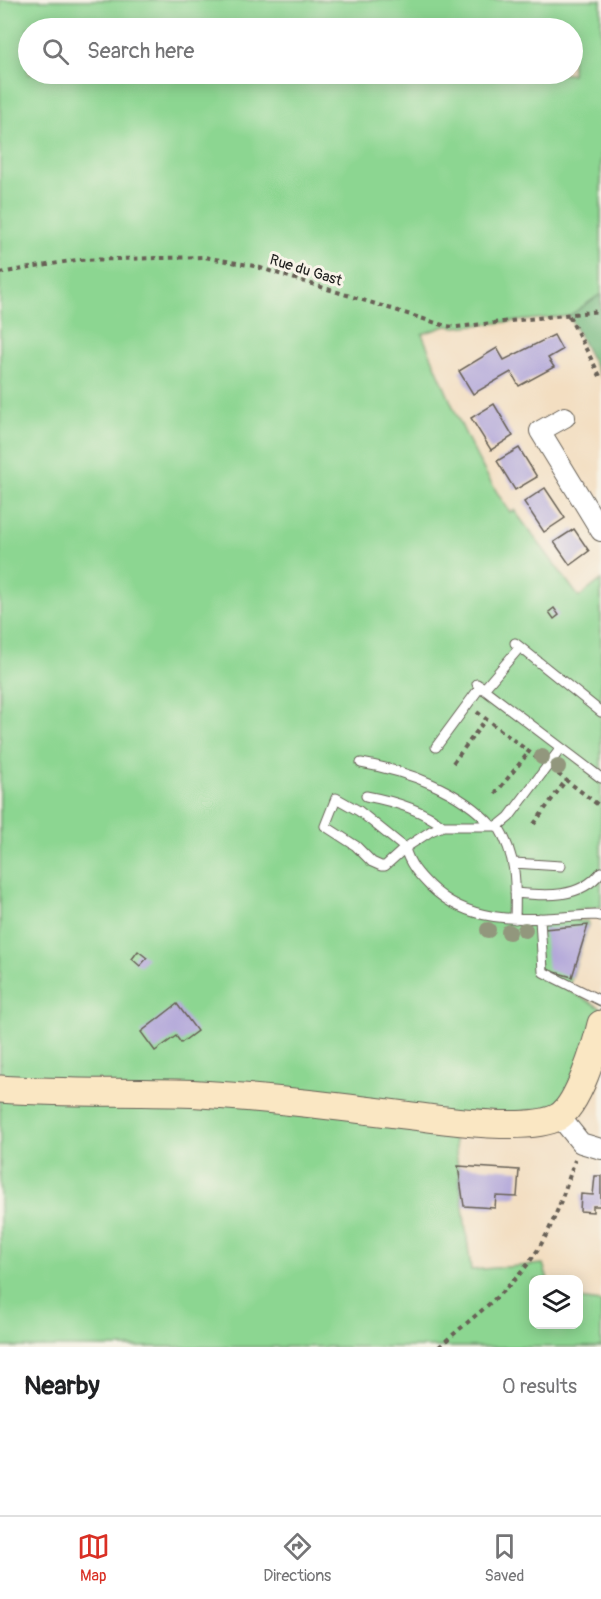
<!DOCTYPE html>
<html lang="en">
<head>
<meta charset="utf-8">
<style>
	body { margin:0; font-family:Pangolin,sans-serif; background:#f6f6f6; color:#202124 }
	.controls { position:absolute; right:18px; bottom:18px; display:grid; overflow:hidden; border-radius:12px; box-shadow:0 3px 15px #0003 }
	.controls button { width:54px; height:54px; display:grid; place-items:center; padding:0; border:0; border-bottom:2px solid #e0e0e0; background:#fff; color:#202124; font:30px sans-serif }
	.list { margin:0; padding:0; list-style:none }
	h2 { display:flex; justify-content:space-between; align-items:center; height:78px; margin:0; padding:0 24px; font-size:26px }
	h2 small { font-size:20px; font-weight:400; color:#757577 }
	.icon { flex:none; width:33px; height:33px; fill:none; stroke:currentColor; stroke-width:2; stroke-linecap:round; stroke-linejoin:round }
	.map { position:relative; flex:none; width:601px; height:1347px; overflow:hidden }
	.search { position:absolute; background:#fff; box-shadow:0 3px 15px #0003; left:18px; right:18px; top:18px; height:66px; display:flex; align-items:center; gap:15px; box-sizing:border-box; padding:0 21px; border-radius:33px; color:#757577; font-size:22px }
	.sheet { height:168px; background:#fff }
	nav { display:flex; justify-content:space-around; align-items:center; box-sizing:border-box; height:84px; border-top:2px solid #e0e0e0; background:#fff; font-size:16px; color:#757577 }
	nav a { display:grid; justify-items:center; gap:3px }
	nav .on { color:#d93025 }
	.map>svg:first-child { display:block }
	.green { fill:#8cd691; stroke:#547956; stroke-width:1.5; fill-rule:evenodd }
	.forest { fill:#71b77b; stroke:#466a4c; stroke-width:1.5 }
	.building { fill:#b1a6d9 }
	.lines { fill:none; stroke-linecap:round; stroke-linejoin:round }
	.lane-casing { stroke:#676056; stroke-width:11 }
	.street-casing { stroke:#676056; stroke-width:22 }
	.secondary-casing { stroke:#676056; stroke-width:29 }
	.path { stroke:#676056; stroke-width:4; stroke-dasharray:4.5 4.5; stroke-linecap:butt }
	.lane { stroke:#fff; stroke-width:9 }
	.street { stroke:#fff; stroke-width:20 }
	.secondary { stroke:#fae7c3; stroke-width:27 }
	.tree { fill:#92977d }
	.labels { text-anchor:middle; stroke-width:6; stroke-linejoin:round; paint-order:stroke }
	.street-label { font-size:15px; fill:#1c1c1c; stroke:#f7f3e8 }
</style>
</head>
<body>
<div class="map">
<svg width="601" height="1347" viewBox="0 0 601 1347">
	<rect width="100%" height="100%" fill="#f7f3e8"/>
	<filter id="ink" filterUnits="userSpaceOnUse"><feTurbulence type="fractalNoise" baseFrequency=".0167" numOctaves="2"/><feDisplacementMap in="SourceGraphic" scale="12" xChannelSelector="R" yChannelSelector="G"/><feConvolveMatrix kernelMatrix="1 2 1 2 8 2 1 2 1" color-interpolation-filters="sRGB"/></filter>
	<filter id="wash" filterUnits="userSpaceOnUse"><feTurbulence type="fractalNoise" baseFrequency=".008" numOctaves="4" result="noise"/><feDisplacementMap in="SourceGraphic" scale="24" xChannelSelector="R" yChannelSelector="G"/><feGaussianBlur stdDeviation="1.35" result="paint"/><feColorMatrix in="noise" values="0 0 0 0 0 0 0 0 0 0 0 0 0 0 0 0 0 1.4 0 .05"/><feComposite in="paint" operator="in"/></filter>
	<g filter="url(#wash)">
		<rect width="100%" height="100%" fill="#f3dec1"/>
		<!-- green -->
		<path class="green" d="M0 0H601V294L569 316 456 327 446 326 422 334C448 395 472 458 510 512L514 510 579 597 601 580V907L576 910 577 921H588V925L568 990 601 1008V1024L571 1105 452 1121 471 1270 543 1264 548 1279 534 1280V1324H578L579 1299 601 1302V1347H0ZM28 28H572V74H28Z"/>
		<!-- forest -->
		<path class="forest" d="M601 294V378L569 316Z"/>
		<g id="blocks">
			<!-- building -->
			<path class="building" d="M554 335 562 350 548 358 554 367 519 386 511 372 473 394 459 371 497 348 504 360Z
				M494 404 513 436 491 450 471 418Z
				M519 448 537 477 515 490 497 461Z
				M545 488 565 518 544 532 524 502Z
				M574 529 589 551 570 565 554 542Z
				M554 608 559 615 554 619 549 612Z
				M588 925 572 977 548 970 544 929Z
				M138 951 147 958 140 966 132 959Z
				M177 1004 197 1031 181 1043 176 1036 155 1051 141 1032Z
				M458 1166 519 1170 517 1197 496 1196 495 1208 464 1206Z
				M595 1176H601V1206H593V1212L580 1211 581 1194 593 1195Z"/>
		</g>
	</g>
	<g filter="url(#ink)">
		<use href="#blocks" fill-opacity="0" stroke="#676056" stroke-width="1.5"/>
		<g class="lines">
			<!-- lane casing -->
			<g class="lane-casing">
				<path id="lane" d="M515 643 601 712
					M477 684 601 778
					M484 689 520 647
					M436 747 481 686
					M361 763C407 771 460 790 492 826H498C517 858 516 883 515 919
					M366 796C393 801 421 809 443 826
					M336 798 359 811 405 848 385 866H381L372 862 356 846 325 826Z
					M492 826H443L431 831 405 848C409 864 419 875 430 886 476 931 538 917 596 915L601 916
					M498 826 509 817 561 748
					M514 863 561 866
					M515 893C546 896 580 899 601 872
					M540 918 543 972 601 1001"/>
			</g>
			<!-- street casing -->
			<g class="street-casing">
				<path id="street" d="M565 417 540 431 601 531
					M560 1117 581 1143 601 1149"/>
			</g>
			<!-- secondary casing -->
			<g class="secondary-casing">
				<path id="secondary" d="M0 1089C67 1094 134 1091 200 1094 283 1099 364 1110 445 1120 474 1123 533 1130 558 1117 578 1106 596 1046 601 1024"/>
			</g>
			<!-- path -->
			<path class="path" d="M0 273 76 260 204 257 254 266 446 326 456 327 601 311
				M569 316 601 378
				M477 712 538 759
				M453 763 486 719
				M558 774 601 807
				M495 794 529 752
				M534 824 566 780
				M439 1347C472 1317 518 1285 540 1246 556 1220 565 1189 575 1160"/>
			<!-- lane -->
			<use href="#lane" class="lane"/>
			<!-- street -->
			<use href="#street" class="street"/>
			<!-- secondary -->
			<use href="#secondary" class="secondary"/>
		</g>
		<!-- trees -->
		<g class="tree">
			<circle cx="542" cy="757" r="8"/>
			<circle cx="558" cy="767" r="8"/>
			<circle cx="488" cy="930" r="8"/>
			<circle cx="525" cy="930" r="8"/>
			<circle cx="509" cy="932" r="8"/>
		</g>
	</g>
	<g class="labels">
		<!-- street labels -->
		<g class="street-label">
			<text transform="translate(306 270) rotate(17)" y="5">Rue du Gast</text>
		</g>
	</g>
</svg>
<div class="controls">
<button><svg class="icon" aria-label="layers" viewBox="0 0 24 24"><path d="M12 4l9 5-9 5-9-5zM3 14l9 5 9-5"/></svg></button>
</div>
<div class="search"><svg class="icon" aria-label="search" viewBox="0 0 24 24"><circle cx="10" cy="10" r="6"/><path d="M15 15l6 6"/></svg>Search here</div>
</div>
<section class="sheet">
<h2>Nearby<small>0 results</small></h2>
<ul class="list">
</ul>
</section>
<nav>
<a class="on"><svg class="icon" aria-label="map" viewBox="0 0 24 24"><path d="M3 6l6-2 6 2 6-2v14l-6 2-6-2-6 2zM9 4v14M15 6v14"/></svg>Map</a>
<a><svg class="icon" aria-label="directions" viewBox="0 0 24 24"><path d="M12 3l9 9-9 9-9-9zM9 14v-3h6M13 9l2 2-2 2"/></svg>Directions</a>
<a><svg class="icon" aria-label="saved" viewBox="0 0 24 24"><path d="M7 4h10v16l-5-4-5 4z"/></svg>Saved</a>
</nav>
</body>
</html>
